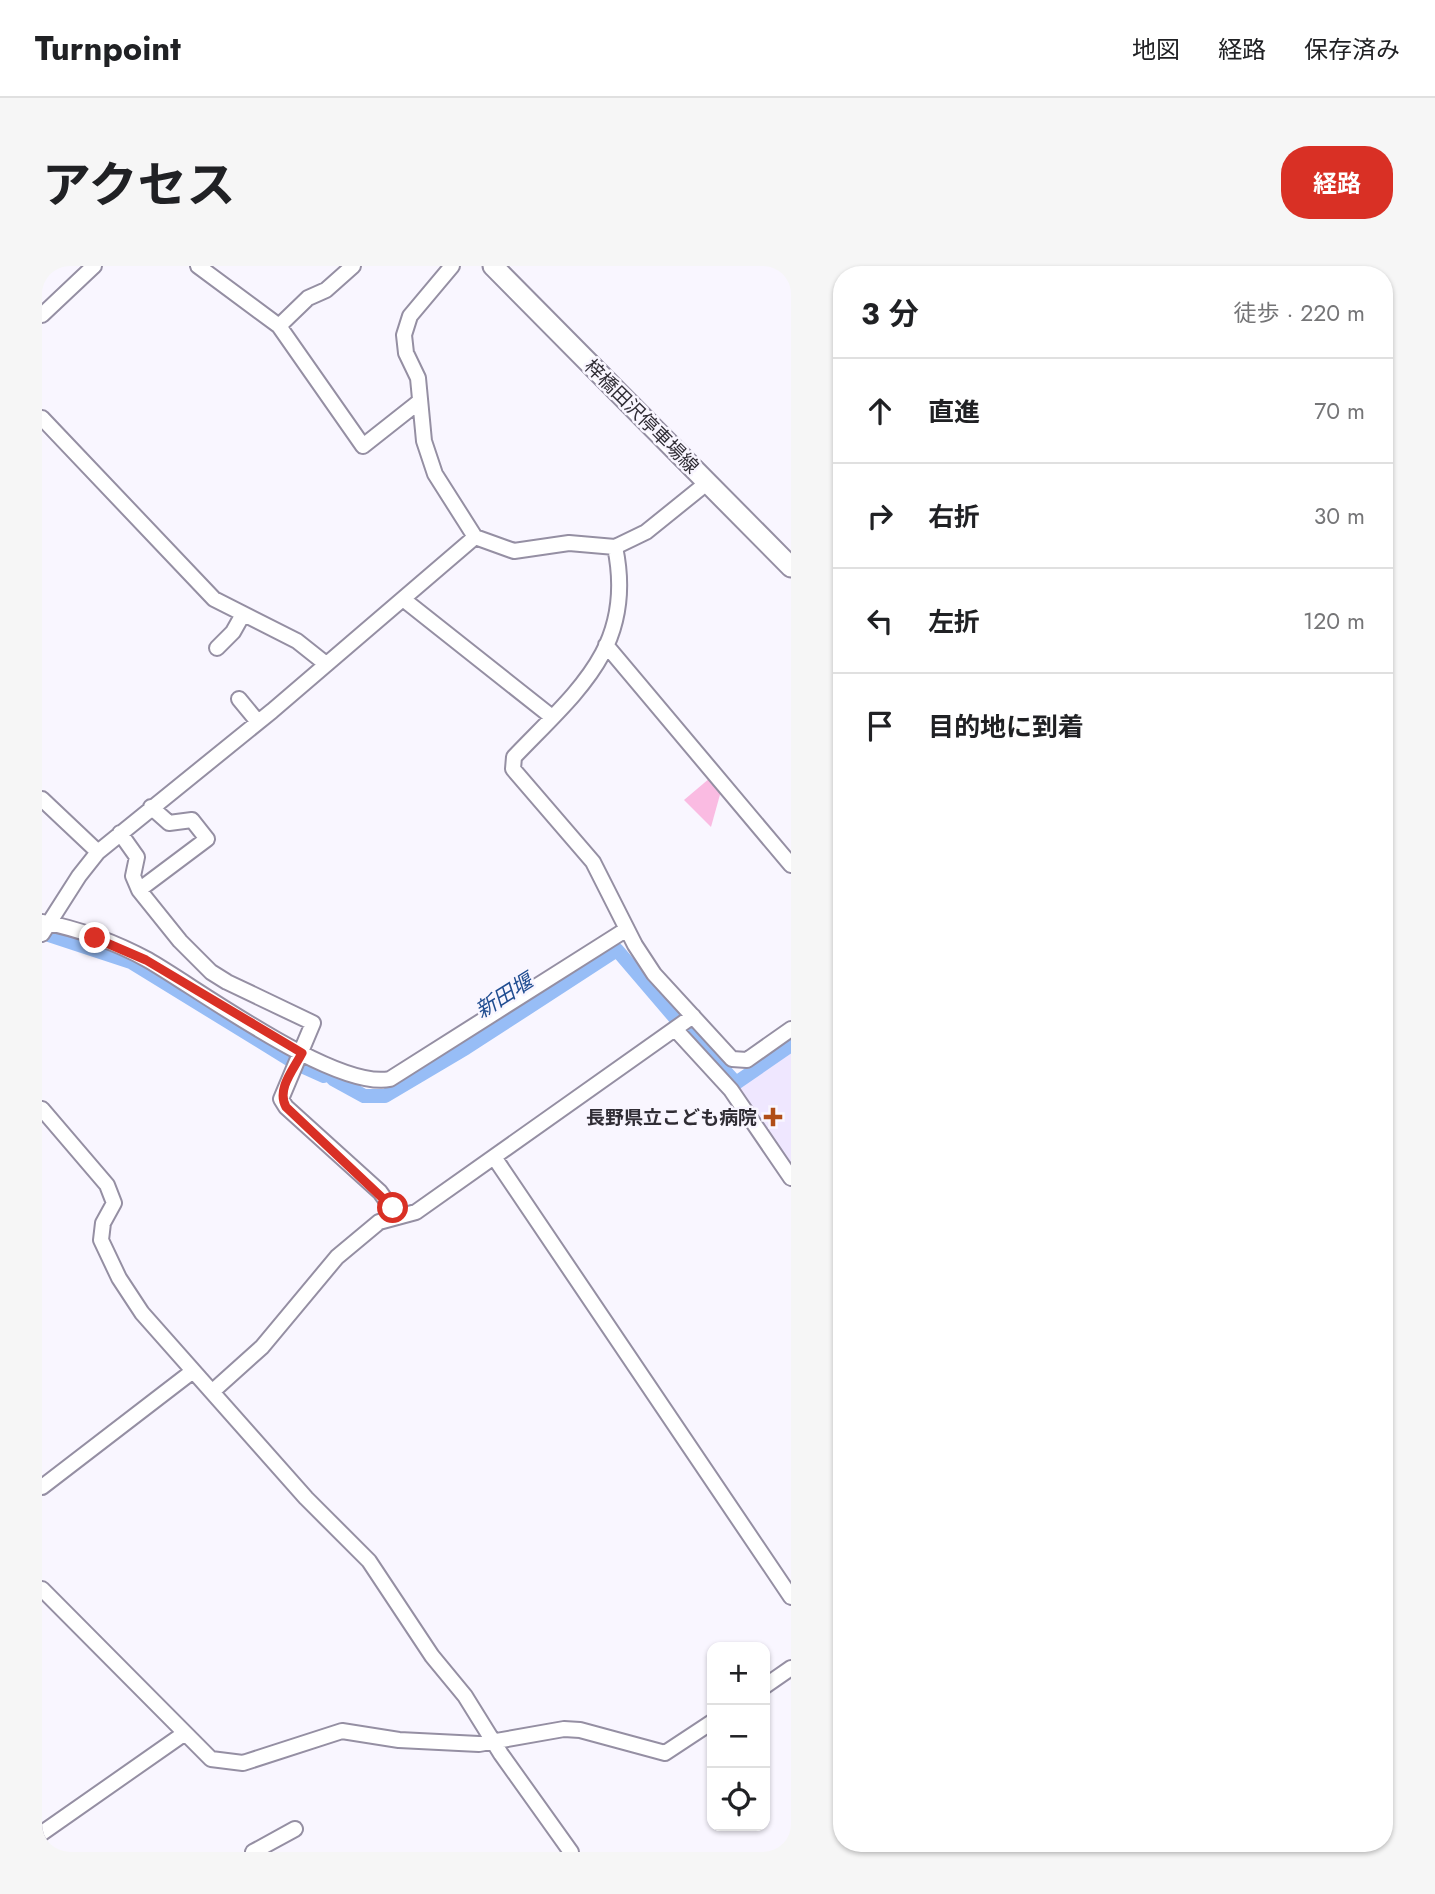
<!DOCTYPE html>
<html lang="ja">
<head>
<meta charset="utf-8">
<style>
	body { margin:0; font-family:Jost,"Noto Sans JP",sans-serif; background:#f6f6f6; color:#202124 }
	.controls { position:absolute; right:21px; bottom:21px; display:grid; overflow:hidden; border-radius:14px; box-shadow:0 2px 5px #0004 }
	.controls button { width:63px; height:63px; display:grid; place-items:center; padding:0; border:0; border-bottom:2px solid #e0e0e0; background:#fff; color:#202124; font:35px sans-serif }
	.stop { position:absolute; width:21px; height:21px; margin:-16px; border:5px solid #d93025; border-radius:50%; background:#fff }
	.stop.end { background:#d93025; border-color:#fff; box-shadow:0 2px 7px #0008 }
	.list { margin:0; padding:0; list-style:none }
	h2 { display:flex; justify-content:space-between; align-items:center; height:91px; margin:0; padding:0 28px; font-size:30px }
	h2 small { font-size:23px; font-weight:400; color:#757577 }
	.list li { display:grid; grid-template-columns:46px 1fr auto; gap:21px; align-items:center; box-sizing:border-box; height:105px; padding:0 28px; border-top:2px solid #e0e0e0 }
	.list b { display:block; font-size:26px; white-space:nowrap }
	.list em { font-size:23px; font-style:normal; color:#757577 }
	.icon { flex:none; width:38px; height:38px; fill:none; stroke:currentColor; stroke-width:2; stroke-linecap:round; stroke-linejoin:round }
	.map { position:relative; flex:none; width:749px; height:1586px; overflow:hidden; border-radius:28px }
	header { display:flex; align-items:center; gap:42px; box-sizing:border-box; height:98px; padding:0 35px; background:#fff; border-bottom:2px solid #e0e0e0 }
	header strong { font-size:33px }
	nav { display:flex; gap:38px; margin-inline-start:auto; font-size:24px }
	.intro { display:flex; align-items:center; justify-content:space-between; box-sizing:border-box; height:168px; padding:0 42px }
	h1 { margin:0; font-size:49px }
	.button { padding:18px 32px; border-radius:28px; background:#d93025; color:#fff; font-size:24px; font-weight:700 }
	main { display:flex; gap:42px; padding:0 42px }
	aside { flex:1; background:#fff; border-radius:28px; box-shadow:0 2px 5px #0004 }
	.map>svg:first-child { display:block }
	.built { fill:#efe7ff }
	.green { fill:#fabbe2 }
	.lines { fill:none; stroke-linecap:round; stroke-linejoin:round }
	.canal { stroke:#97bdf6; stroke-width:14 }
	.street-casing { stroke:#958fa3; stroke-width:18 }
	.secondary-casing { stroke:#958fa3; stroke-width:23 }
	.street { stroke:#fff; stroke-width:14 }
	.secondary { stroke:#fff; stroke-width:19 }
	.route { stroke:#d93025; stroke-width:9 }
	.poi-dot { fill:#b04d17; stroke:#f9f6ff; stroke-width:2.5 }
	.labels { text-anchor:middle; stroke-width:5; stroke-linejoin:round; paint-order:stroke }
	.street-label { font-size:19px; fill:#302d35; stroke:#f9f6ff }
	.poi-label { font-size:19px; font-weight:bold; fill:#302d35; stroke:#f9f6ff; text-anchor:end }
	.water-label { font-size:21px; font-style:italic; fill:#204d91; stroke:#f9f6ff }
</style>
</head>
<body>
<header>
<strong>Turnpoint</strong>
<nav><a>地図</a><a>経路</a><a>保存済み</a></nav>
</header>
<div class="intro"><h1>アクセス</h1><a class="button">経路</a></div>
<main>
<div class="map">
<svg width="749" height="1586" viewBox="0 0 749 1586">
	<rect width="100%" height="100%" fill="#f9f6ff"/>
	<!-- built -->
	<path class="built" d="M749 784V905L693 822Z"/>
	<!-- green -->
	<path class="green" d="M668 512 679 525 669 561 642 534Z"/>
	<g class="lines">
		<!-- canal -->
		<path class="canal" d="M7 669 89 696 250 795
			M644 763 694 817 749 779
			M262 801 282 810
			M291 813 322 830H343L424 782 575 684 634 753"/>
		<!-- street casing -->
		<g class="street-casing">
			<path id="street" d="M156 0 237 60 266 32 284 24 311 0
				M410 0 368 50 362 69 364 87 376 112 382 175 393 208 433 271 472 285 527 277 573 281 604 266 666 216
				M0 49 52 0
				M237 60 321 180 378 135
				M0 152 172 333 255 375 284 398
				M573 281C594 381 535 425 472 491L471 503 551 596 593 679 612 708 690 793 705 794 749 763
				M361 333 510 451
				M564 379 749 599
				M175 382 191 366 200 350
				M197 433 216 456
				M0 533 56 586
				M78 567 95 591 91 610 97 624 138 675 169 706 185 716 271 757 239 833 244 841 338 926 356 951
				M97 624 165 573 150 554 127 557 109 541
				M0 656C35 662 75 677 106 694 158 724 293 824 348 813L585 663
				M0 668 37 610 56 586 230 445 433 271
				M633 763 689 824 749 912
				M0 843 65 919 72 937 61 957 59 974 77 1012 100 1047 264 1232 327 1295 390 1390 423 1430 459 1488 529 1586
				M452 891 749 1331
				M171 1125 220 1081 295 991 337 956 374 946 651 750
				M0 1221 151 1105
				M0 1323 169 1493 201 1497 300 1465 357 1474 437 1478 522 1463 538 1464 623 1487 670 1456
				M723 1420 749 1402
				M0 1567 143 1467
				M211 1586 253 1563"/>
		</g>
		<!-- secondary casing -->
		<g class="secondary-casing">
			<path id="secondary" d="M451 0 749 301"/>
		</g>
		<!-- street -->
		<use href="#street" class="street"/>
		<!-- secondary -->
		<use href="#secondary" class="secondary"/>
	</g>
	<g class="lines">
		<!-- route -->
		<path class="route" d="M53 672 104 694 260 787C252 803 234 823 244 841L351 942"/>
	</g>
	<!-- markers -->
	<path class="poi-dot" d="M727.5 840.5h7v7h7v7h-7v7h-7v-7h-7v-7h7z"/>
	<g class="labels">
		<!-- street labels -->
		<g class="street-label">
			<text transform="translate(600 150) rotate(45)" y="7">梓橋田沢停車場線</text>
		</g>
		<!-- poi labels -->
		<g class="poi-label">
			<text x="715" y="858">長野県立こども病院</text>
		</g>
		<!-- water labels -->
		<g class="water-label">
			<text transform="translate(462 730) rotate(-32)" y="7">新田堰</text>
		</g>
	</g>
</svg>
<div class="controls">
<button>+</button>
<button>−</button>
<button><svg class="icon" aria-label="locate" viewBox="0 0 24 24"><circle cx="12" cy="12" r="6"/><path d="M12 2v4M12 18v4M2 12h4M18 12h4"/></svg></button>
</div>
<div class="stop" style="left:351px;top:942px"></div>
<div class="stop end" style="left:53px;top:672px"></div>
</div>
<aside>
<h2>3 分<small>徒歩 · 220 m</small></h2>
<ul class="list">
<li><svg class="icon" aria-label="ahead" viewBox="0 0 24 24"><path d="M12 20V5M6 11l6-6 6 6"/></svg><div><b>直進</b></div><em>70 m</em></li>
<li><svg class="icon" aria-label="right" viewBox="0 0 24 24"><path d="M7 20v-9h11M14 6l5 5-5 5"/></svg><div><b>右折</b></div><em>30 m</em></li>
<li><svg class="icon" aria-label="left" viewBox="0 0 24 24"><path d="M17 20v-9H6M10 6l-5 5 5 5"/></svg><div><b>左折</b></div><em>120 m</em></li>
<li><svg class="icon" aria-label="arrive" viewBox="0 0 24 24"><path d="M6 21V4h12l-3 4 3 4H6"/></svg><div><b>目的地に到着</b></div></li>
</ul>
</aside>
</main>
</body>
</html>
